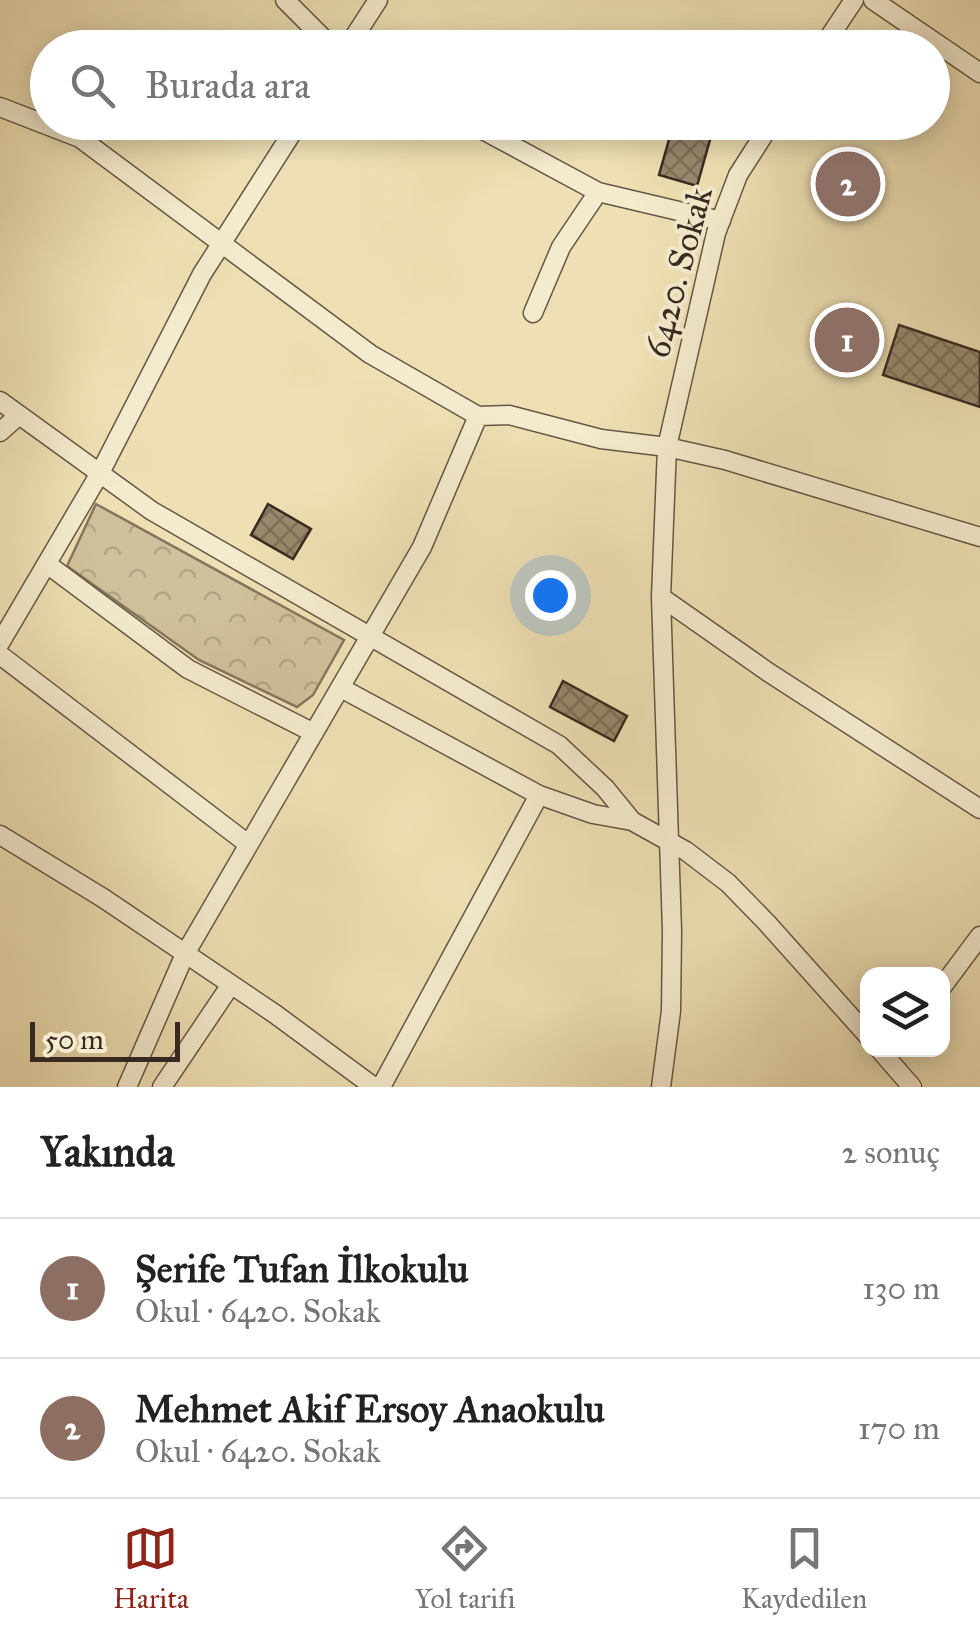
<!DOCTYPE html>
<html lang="tr">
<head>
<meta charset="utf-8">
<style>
	body { margin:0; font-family:"IM FELL Great Primer",serif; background:#f2f2f2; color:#222 }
	.controls { position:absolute; right:30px; bottom:30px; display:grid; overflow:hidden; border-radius:20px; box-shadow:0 5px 25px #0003 }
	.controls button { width:90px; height:90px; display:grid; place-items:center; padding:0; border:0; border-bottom:2px solid #e0e0e0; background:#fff; color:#222; font:50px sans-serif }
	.scale { position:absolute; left:30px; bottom:25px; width:150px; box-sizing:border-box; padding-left:10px; border:5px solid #382a20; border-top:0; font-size:28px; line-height:35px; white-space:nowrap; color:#382a20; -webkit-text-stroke:8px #f4ebce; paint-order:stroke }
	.you { position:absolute; left:550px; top:595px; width:35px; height:35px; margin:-25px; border:8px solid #fff; border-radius:50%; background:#1a73e8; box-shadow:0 0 0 15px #1a73e833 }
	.badge { display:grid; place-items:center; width:65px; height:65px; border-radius:50%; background:#8f2418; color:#fff; font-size:32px; font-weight:700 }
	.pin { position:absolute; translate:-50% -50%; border:5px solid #fff; box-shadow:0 2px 10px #0006 }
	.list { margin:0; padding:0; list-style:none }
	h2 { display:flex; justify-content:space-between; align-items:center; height:130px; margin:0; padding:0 40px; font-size:42px }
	h2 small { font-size:32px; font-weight:400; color:#767676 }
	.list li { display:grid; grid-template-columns:65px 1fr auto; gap:30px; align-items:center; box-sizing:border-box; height:140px; padding:0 40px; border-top:2px solid #e0e0e0 }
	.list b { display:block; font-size:38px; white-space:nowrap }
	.list p { margin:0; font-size:32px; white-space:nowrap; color:#767676 }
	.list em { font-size:32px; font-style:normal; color:#767676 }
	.icon { flex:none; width:55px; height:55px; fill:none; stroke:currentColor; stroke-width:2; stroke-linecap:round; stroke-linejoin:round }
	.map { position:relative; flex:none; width:980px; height:1087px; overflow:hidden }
	.search { position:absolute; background:#fff; box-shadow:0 5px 25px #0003; left:30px; right:30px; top:30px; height:110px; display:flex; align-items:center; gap:25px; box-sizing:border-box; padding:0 35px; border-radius:55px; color:#767676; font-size:38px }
	.sheet { height:410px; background:#fff }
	nav { display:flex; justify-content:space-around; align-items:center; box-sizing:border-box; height:140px; border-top:2px solid #e0e0e0; background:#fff; font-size:28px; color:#767676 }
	nav a { display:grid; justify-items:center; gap:5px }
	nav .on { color:#8f2418 }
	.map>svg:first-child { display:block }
	.forest { fill:url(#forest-crowns); stroke:#84765e; stroke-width:2.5 }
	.building { fill:url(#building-cross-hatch); stroke:#382a20; stroke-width:2.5 }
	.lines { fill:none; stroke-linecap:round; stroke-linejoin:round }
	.minor-casing { stroke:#665845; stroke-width:21 }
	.minor { stroke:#f4ebce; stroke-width:18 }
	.labels { text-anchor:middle; stroke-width:8; stroke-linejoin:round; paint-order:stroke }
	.street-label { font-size:35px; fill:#382a20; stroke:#f4ebce }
</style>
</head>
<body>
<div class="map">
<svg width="980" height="1087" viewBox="0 0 980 1087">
	<defs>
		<pattern id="forest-crowns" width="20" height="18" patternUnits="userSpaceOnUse" patternTransform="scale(2.5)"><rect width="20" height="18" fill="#cfc19b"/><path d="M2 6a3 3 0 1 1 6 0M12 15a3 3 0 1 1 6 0" fill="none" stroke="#b2a685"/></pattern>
		<pattern id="building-cross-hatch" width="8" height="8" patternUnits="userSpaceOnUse" patternTransform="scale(2.5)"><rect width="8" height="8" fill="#97896d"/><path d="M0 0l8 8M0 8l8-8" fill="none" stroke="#7c7059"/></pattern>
	</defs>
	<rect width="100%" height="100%" fill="#eee0b4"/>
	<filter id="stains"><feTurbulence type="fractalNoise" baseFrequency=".002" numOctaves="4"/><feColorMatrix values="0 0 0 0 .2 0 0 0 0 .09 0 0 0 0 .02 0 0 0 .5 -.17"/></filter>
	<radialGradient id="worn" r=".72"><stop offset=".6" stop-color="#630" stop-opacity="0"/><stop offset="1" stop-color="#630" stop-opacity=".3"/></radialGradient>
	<!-- forest -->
	<path class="forest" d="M96 504 344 640 313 695 297 707 199 660 67 566Z"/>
	<!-- building -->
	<path class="building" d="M674 122H715L697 186 659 175Z
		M899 325 980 352V407L883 375Z
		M268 504 311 529 293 559 251 535Z
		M563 681 627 716 614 741 550 707Z"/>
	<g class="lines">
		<!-- minor casing -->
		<g class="minor-casing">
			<path id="minor" d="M285 0 333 48
				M873 0 980 73
				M347 48 378 0
				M822 48 854 0
				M0 107 80 138 370 354 478 416 509 415 601 439 667 447 725 460 980 537
				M468 122 598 192 721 221
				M533 313 561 247 598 192
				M0 401 152 511 559 745 605 788 632 821
				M0 432 19 415
				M47 564 188 669 314 733
				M661 597 768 672 980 809
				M0 643 100 473 202 274 299 122
				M0 655 248 844
				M341 688 539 795 593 814 632 821 686 851 728 883 767 923 868 1036
				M0 835 103 898 275 1014 374 1087
				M942 987 980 936
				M880 1050 912 1087
				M127 1087 185 954 422 547 478 416
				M162 1087 230 986
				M381 1087 539 795
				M661 1087 671 1011 672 931 661 597 667 447 716 233 738 175 772 122"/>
		</g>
		<!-- minor -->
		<use href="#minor" class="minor"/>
	</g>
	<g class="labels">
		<!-- street labels -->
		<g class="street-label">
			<text transform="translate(678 272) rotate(-75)" y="12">6420. Sokak</text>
		</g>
	</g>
	<rect width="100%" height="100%" filter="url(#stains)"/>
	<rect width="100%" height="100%" fill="url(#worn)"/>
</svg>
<div class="controls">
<button><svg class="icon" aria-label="layers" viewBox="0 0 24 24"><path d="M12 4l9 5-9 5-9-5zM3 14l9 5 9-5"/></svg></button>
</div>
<div class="scale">50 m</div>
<div class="you"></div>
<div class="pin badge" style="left:847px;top:340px;background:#8d6e63">1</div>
<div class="pin badge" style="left:848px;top:184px;background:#8d6e63">2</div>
<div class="search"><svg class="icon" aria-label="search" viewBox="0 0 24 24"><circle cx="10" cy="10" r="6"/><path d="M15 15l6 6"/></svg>Burada ara</div>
</div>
<section class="sheet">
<h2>Yakında<small>2 sonuç</small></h2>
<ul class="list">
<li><span class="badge" style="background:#8d6e63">1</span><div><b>Şerife Tufan İlkokulu</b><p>Okul · 6420. Sokak</p></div><em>130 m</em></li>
<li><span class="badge" style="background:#8d6e63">2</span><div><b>Mehmet Akif Ersoy Anaokulu</b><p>Okul · 6420. Sokak</p></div><em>170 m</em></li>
</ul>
</section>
<nav>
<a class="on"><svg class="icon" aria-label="map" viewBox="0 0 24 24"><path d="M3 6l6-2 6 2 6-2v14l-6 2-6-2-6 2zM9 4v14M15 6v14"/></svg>Harita</a>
<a><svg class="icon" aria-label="directions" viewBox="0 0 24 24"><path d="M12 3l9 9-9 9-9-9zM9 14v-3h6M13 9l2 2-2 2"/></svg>Yol tarifi</a>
<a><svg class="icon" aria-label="saved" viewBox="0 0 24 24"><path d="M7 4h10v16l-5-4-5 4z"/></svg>Kaydedilen</a>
</nav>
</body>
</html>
